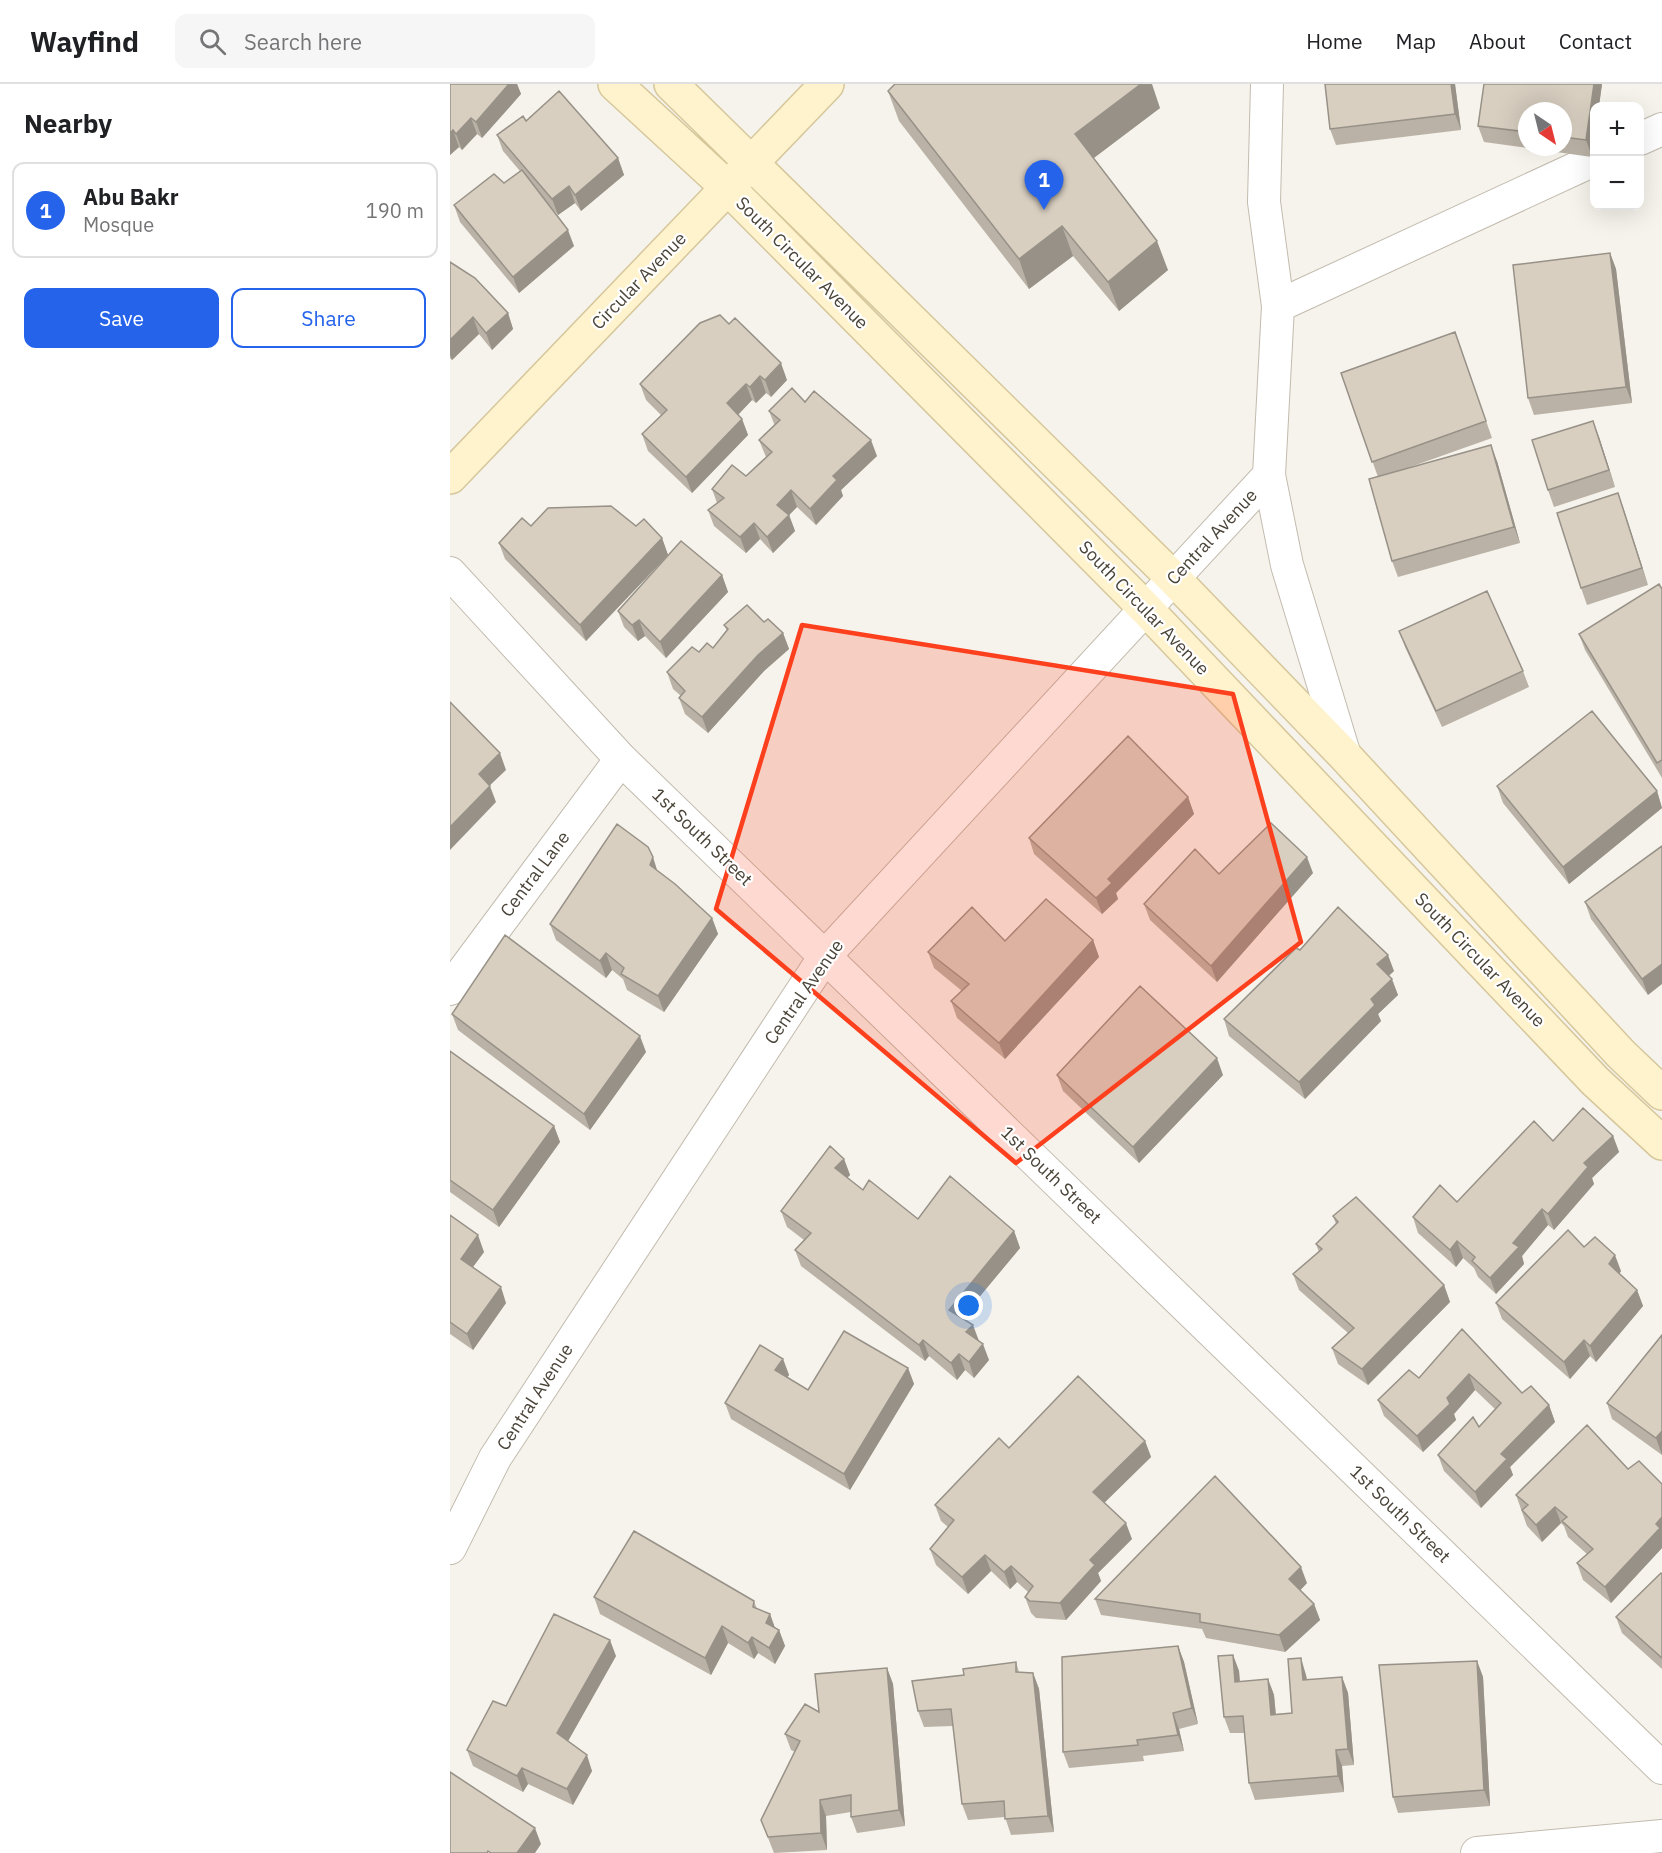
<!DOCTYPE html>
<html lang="en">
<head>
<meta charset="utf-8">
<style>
	body { margin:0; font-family:"IBM Plex Sans",sans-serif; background:#f6f6f6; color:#202124 }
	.controls { position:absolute; right:18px; top:18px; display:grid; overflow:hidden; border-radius:12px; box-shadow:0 6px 24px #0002 }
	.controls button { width:54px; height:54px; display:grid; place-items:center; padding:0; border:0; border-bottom:2px solid #e0e0e0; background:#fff; color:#202124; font:30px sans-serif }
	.compass { position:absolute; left:1068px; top:18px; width:54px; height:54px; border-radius:50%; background:#fff; box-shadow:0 6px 24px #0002; rotate:145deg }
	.you { position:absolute; left:519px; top:1222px; width:21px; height:21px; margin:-15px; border:4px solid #fff; border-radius:50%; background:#1a73e8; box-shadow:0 0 0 9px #1a73e833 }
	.badge { display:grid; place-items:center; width:39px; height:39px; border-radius:50%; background:#2563eb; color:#fff; font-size:20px; font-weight:700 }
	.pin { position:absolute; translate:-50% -50px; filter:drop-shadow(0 2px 3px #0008) }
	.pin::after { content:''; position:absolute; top:32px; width:21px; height:18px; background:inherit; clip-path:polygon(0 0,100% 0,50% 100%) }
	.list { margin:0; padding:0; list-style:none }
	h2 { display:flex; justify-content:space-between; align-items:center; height:78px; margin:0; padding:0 24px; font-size:26px }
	h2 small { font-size:20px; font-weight:400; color:#757577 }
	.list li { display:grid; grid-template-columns:39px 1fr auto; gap:18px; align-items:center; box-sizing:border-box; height:96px; margin:0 12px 12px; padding:0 12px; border:2px solid #e0e0e0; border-radius:12px }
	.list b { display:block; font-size:22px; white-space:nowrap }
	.list p { margin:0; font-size:20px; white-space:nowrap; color:#757577 }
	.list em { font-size:20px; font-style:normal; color:#757577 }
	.actions { display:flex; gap:12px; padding:18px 24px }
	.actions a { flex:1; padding:14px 0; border:2px solid #2563eb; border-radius:12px; text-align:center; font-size:21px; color:#2563eb }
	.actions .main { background:#2563eb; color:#fff }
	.icon { flex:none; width:33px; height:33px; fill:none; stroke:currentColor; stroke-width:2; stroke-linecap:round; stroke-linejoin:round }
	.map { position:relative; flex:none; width:1212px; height:1769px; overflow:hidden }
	header { display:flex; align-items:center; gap:36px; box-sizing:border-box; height:84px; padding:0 30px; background:#fff; border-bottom:2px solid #e0e0e0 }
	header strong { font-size:28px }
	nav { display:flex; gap:33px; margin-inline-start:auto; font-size:21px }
	.search { width:420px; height:54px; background:#f6f6f6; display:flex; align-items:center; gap:15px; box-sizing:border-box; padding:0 21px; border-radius:12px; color:#757577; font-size:22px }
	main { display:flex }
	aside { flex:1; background:#fff }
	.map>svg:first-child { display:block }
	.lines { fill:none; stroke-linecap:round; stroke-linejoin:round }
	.street-casing { stroke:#c2bbae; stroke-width:34 }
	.secondary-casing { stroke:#d6c79b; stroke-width:36 }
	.street { stroke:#fff; stroke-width:32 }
	.secondary { stroke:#fff3cd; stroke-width:33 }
	.wall { fill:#bab2a6; fill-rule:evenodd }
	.shaded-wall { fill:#979187 }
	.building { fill:#d8cfc1; stroke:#979187; stroke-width:1.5 }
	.marked { fill:#fc3f1d; fill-opacity:0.2; stroke:#fc3f1d; stroke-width:4.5; stroke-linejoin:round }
	.labels { text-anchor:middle; stroke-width:4.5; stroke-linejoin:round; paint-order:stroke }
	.street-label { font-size:18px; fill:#4b4439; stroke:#fff }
</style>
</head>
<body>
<header>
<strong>Wayfind</strong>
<div class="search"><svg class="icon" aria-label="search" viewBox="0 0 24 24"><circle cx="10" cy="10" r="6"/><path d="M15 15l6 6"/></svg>Search here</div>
<nav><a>Home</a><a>Map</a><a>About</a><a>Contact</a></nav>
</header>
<main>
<aside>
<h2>Nearby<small></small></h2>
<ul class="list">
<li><span class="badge">1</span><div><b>Abu Bakr</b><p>Mosque</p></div><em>190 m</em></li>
</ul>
<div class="actions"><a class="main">Save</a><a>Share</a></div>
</aside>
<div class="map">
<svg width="1212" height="1769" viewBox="0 0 1212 1769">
	<rect width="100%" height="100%" fill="#f6f3ec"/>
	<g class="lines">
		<!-- street casing -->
		<g class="street-casing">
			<path id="street" d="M817 0 814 118 828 222 819 391 837 481 895 672
				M1190 55 1212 45
				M828 222 1144 76
				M0 489 171 675 1212 1684
				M0 905 171 675
				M0 1464 45 1374 375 872 819 391
				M1027 1769 1212 1752"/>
		</g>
		<!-- secondary casing -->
		<g class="secondary-casing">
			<path id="secondary" d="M165 0 278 104 696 525 1145 997 1212 1059
				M221 0 723 494 895 672 1171 970 1212 1009
				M0 393 377 0"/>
		</g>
		<!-- street -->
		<use href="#street" class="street"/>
		<!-- secondary -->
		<use href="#secondary" class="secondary"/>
	</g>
	<!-- wall -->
	<path class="wall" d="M0 0H67L71 10 32 54 27 50 12 66 9 63 0 71Z
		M875 0H1005L1011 46 886 61 880 45Z
		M1152 0 1149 22H1144V51L1142 73 1034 58 1028 42ZM1077 27H1113V63H1077Z
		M438 7 710 24 643 74 718 186 669 227 623 172 579 205 449 37Z
		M76 37 168 74 174 91 131 127 125 119 108 131 97 119 124 162 69 209 10 138 4 121 54 99 70 87 53 67 47 51Z
		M1160 169 1166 185 1182 319 1084 331 1078 314Z
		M0 178 58 229 63 245 42 266 29 250 2 276 0 274Z
		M279 240 337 296 321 313 316 309 306 319 302 316 288 331 292 335 298 351 242 409 198 367 192 350 211 331 196 316 190 300Z
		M1005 248 1042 354 949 387 1047 377 1070 459 948 493 942 477 928 393 891 289Z
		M355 318 427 372 391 406 393 412 366 441 347 423 339 431 345 447 323 469 310 455 296 469 264 442 258 426 267 419 262 405 296 392 316 373 309 356 325 342 319 327Z
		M1149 353 1165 403 1104 423 1098 406Z
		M1168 409 1198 501 1137 521 1131 504Z
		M81 442H186L212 454 218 471 136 557 55 475 49 459Z
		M272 491 278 508 216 574 195 552 188 557 174 543 168 527Z
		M1212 505V694L1135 566 1129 550Z
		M314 538 333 549 339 565 314 587 258 649 235 630 229 614 231 612 223 605 217 588 249 568 263 564 277 547 274 541Z
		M949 547 1073 587 1079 603 992 643 955 563Z
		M1047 702 1207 707 1212 724 1119 800 1053 719Z
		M738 713 744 730 666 809 668 815 652 830 584 770 579 754Z
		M1212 762 1198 911 1141 835 1135 818Z
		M208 787 262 834 268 850 214 928 177 906 173 895 162 886 156 894 106 856 100 840Z
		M863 789 767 898 700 836 694 820 769 790Z
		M643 856 649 873 555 975 507 934 501 917 512 907 484 884 478 868 555 857Z
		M850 866 944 887 939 892 948 911 928 930 931 937 855 1015 779 952 774 935Z
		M2 930 196 968 140 1046 8 946Z
		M0 967 104 1042 110 1058 49 1143 0 1108Z
		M607 991H773L689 1079 613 1007Z
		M1163 1052 1169 1068 1142 1094 1144 1100 1104 1146 1098 1141 1072 1172 1074 1180 1046 1210 1028 1193 1024 1184 1013 1174 1006 1183 968 1149 963 1133 1007 1118 1103 1057Z
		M394 1075 400 1091 397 1094 413 1106 468 1135 564 1147 570 1164 512 1234 529 1257 539 1276 524 1294 515 1286 507 1296 479 1272 475 1277 351 1182 345 1166 354 1156 337 1143 331 1127Z
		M0 1131 34 1168 23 1183 56 1219 23 1266 0 1250Z
		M883 1132 994 1201 1000 1218 918 1301 888 1280 882 1264 898 1249 849 1206 843 1190 869 1168 866 1160 886 1140Z
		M1134 1163 1171 1187 1169 1190 1187 1206 1193 1222 1146 1278 1140 1272 1120 1295 1052 1235 1046 1219Z
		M1012 1245 1072 1309 1099 1321 1105 1338 1060 1383 1063 1391 1031 1424 994 1387 988 1371 1029 1343 1045 1325 1025 1306 1004 1330 1006 1336 973 1368 934 1332 928 1316 969 1294Z
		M1212 1251V1371L1162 1335 1157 1319Z
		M333 1275 339 1291 337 1293 358 1306 458 1284 464 1300 400 1406 281 1335 275 1319Z
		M695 1357 701 1373 654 1419 682 1455 648 1489 651 1497 616 1536 586 1534 581 1529 575 1513 578 1508 567 1498 560 1505 541 1487 518 1510 486 1481 480 1465 498 1443 491 1437 485 1421 559 1364Z
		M1178 1385 1212 1400V1464L1161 1519 1133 1496 1127 1479 1137 1470 1118 1453 1114 1442 1111 1439 1092 1458 1077 1442 1066 1411Z
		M1212 1490V1585L1172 1549 1166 1533Z
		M857 1499 850 1506 864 1520 870 1536 835 1568 756 1554 752 1545 651 1531 645 1515Z
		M144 1513 304 1517 307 1525 320 1530 325 1544 329 1546 335 1562 325 1580 308 1569 304 1575 278 1559 261 1591 150 1530Z
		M728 1562 734 1578 748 1640 729 1645 734 1667 693 1672 694 1677 619 1684 613 1668Z
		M783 1571 789 1587 790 1598 818 1595 824 1611 826 1630 842 1629 856 1591 857 1596 892 1593 898 1609 904 1681 892 1682 894 1708 805 1716 799 1699 795 1649H780L774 1633Z
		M166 1572 118 1657 142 1687 123 1721 78 1700 73 1708 23 1682 17 1666 56 1622Z
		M1027 1577 1033 1593 1040 1722 948 1729 943 1713Z
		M566 1578 569 1588 583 1589 589 1605 604 1748 561 1751 555 1733 518 1736 512 1720 503 1642 474 1643 468 1627 514 1591Z
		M437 1584 443 1600 455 1742 407 1749 401 1733V1728L376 1732 377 1766 324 1769 311 1736 345 1668 341 1666 335 1650Z"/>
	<!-- shaded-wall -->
	<path class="shaded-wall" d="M59 0H67L71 10 32 54 26 38Z
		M691 0H702L710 24 636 80 625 50Z
		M1001 0H1005L1011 46 1005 30Z
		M1144 0H1152L1149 22H1144V51L1142 73 1136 56Z
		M21 34 27 50 12 66 6 50Z
		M3 46 9 63 0 71V49Z
		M168 74 174 91 131 127 125 111Z
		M119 102 125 119 108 131 102 115Z
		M612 142 623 172 579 205 569 175Z
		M118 146 124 162 69 209 63 193Z
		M707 157 718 186 669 227 658 198Z
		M1160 169 1166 185 1182 319 1176 303Z
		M58 229 63 245 42 266 36 249Z
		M23 233 29 250 2 276 0 271V256Z
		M331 279 337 296 321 313 315 296Z
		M310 292 316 309 306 319 300 303Z
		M296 300 302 316 283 336 277 319Z
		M292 335 298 351 242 409 236 393Z
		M1143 337 1149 353 1165 403 1159 386Z
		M421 356 427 372 391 406 393 412 366 441 360 425 383 392Z
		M1041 361 1047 377 1070 459 1064 443Z
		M341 406 347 423 339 431 345 447 323 469 317 453 327 421Z
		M1168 409 1174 426 1198 501 1192 484Z
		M304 439 310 455 296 469 290 453Z
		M212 454 218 471 136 557 130 541Z
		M272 491 278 508 216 574 210 558Z
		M189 536 195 552 188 557 182 541Z
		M333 549 339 565 314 587 258 649 252 633 308 571Z
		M50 669 56 686 35 706 29 690Z
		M40 702 46 718 0 766V743Z
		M1207 707 1212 724 1119 800 1113 783Z
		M738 713 744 730 666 809 668 815 652 830 646 814 658 795Z
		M203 773 208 789 200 781Z
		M857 773 863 789 767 898 761 882Z
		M262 834 268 850 214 928 208 912Z
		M643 856 649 873 555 975 549 959Z
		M156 869 162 886 156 894 150 877Z
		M938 871 944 887 933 896 927 880Z
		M1212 880V900L1198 911 1192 895Z
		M942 895 948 911 928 930 931 937 855 1015 849 998 921 915Z
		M190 952 196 968 140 1046 134 1030Z
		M767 974 773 991 689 1079 683 1063Z
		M104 1042 110 1058 49 1143 43 1126Z
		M1163 1052 1169 1068 1142 1094 1144 1100 1104 1146 1098 1130 1134 1079Z
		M394 1075 400 1091 391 1100 385 1084Z
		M1092 1125 1098 1141 1072 1172 1074 1180 1046 1210 1040 1194 1063 1159Z
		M564 1147 570 1164 505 1242 499 1226Z
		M28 1151 34 1168 17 1191 11 1175Z
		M1007 1157 1013 1174 1006 1183 1000 1166Z
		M1165 1171 1171 1187 1165 1197 1159 1180Z
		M994 1201 1000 1218 918 1301 912 1285Z
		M51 1203 56 1219 23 1266 17 1250Z
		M1187 1206 1193 1222 1146 1278 1140 1262Z
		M523 1241 529 1257 516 1248Z
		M473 1256 479 1272 475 1277 469 1261Z
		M1134 1256 1140 1272 1120 1295 1114 1278Z
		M533 1260 539 1276 524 1294 519 1278Z
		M509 1270 515 1286 507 1296 501 1279Z
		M333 1275 339 1291 331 1303 325 1286Z
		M458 1284 464 1300 400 1406 394 1390Z
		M1019 1290 1025 1306 1004 1330 1006 1336 973 1368 967 1352 997 1314Z
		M1099 1321 1105 1338 1060 1383 1063 1391 1031 1424 1025 1408 1051 1370Z
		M1212 1347V1371L1206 1354Z
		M695 1357 701 1373 649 1424 643 1408Z
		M1105 1423 1111 1439 1092 1458 1086 1441Z
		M1212 1433V1464L1161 1519 1155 1503Z
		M676 1439 682 1455 648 1489 651 1497 616 1536 610 1519 640 1476Z
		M535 1471 541 1487 518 1510 512 1493Z
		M561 1482 567 1498 560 1505 554 1488Z
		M851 1483 857 1499 845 1512 839 1495Z
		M864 1520 870 1536 835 1568 829 1551Z
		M320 1530 326 1547 316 1539Z
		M272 1542 278 1559 261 1591 255 1574Z
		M329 1546 335 1562 325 1580 319 1564Z
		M302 1553 308 1569 304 1575 298 1559Z
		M160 1556 166 1572 113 1666 107 1649Z
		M728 1562 734 1578 748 1640 742 1624Z
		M783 1571 789 1587 791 1614 785 1598Z
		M851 1574 856 1591 859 1612 853 1596Z
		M1027 1577 1033 1593 1040 1722 1034 1706Z
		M437 1584 443 1600 455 1742 449 1726Z
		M583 1589 589 1605 604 1748 598 1732Z
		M892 1593 898 1609 904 1681 898 1665Z
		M818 1595 824 1611 827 1647 821 1631Z
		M723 1629 729 1645 734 1667 728 1651Z
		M886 1666 892 1682 894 1708 888 1692Z
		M137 1671 142 1687 123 1721 117 1705Z
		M72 1684 78 1700 73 1708 67 1692Z
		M370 1716 376 1732 377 1766 371 1749Z
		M85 1744 91 1760 85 1769H67Z"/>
	<!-- building -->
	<path class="building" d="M0 0H59L26 38 21 34 6 50 3 46 0 49Z
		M445 0H691L625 50 707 157 658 198 612 142 569 175 438 7Z
		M875 0H1001L1005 30 880 45Z
		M1034 0H1144L1136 56 1113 53V27H1077V48L1028 42Z
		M109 7 168 74 125 111 119 102 102 115 47 51 73 32 76 37Z
		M72 86 118 146 63 193 4 121 44 90 54 99Z
		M1160 169 1176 303 1078 314 1063 181Z
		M0 178 25 194 58 229 36 249 23 233 0 256Z
		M270 231 279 240 285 234 331 279 315 296 310 292 300 303 296 300 277 319 292 335 236 393 192 350 217 326 190 300 250 239Z
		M1005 248 1036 337 922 378 891 289Z
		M342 304 355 318 364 307 421 356 383 392 387 396 360 425 341 406 327 421 339 431 317 453 304 439 290 453 258 426 274 414 262 405 282 381 296 392 322 368 309 356 330 336 319 327Z
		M1143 337 1159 386 1098 406 1082 356Z
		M1041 361 1064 443 942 477 919 395Z
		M1168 409 1192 484 1131 504 1107 429Z
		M161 422 186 442 194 435 212 454 130 541 49 459 72 434 81 442 98 424Z
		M231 457 272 491 210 558 189 536 182 541 168 527Z
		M1209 500 1212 505V676L1207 679 1129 550Z
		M1037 507 1073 587 986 627 949 547Z
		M297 521 314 538 318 535 333 549 308 571 252 633 229 614 235 607 217 588 242 563 249 568 257 559 263 564 278 545 274 541Z
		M0 618 50 669 29 690 40 702 0 743Z
		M1142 627 1207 707 1113 783 1047 702Z
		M678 652 738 713 658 795 662 799 646 814 579 754Z
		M821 739 857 773 761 882 694 820 745 765 769 790Z
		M167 740 198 763 203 773 200 781 225 800 262 834 208 912 171 890 174 884 156 869 150 877 100 840Z
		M1212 762V880L1192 895 1135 818Z
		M596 815 643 856 549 959 501 917 519 900 478 868 522 823 555 857Z
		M888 823 938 871 927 880 942 895 921 915 925 921 849 998 774 935 846 864 850 866Z
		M55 851 190 952 134 1030 2 930Z
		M690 902 767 974 683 1063 607 991Z
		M0 967 104 1042 43 1126 0 1096Z
		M1133 1024 1163 1052 1134 1079 1138 1083 1098 1130 1092 1125 1063 1159 1069 1163 1040 1194 1022 1177 1025 1173 1007 1157 1000 1166 963 1133 990 1101 1007 1118 1084 1037 1103 1057Z
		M380 1062 394 1075 385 1084 413 1106 419 1096 468 1135 500 1092 564 1147 499 1226 523 1241 516 1248 533 1260 519 1278 509 1270 501 1279 473 1256 469 1261 345 1166 361 1149 331 1127Z
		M906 1113 994 1201 912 1285 882 1264 904 1244 843 1190 872 1165 866 1160 888 1138 883 1132Z
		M0 1131 28 1151 11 1175 51 1203 17 1250 0 1238Z
		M1118 1146 1134 1163 1145 1153 1165 1171 1159 1180 1187 1206 1140 1262 1134 1256 1114 1278 1046 1219Z
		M1012 1245 1072 1309 1081 1302 1099 1321 1051 1370 1057 1375 1025 1408 988 1371 1023 1333 1029 1343 1051 1319 1019 1290 997 1314 1000 1320 967 1352 928 1316 959 1286 969 1294Z
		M394 1247 458 1284 394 1390 275 1319 310 1261 333 1275 325 1286 358 1306Z
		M1212 1251V1347L1206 1354 1157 1319Z
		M628 1292 695 1357 643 1408 676 1439 640 1476 645 1481 610 1519 580 1517 575 1513 583 1502 561 1482 554 1488 535 1471 512 1493 480 1465 504 1436 485 1421 549 1354 559 1364Z
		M1137 1341 1178 1385 1189 1377 1212 1400V1433L1206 1440 1210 1444 1155 1503 1127 1479 1143 1465 1112 1437 1117 1433 1105 1423 1086 1441 1072 1426 1078 1421 1066 1411Z
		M765 1392 851 1483 839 1495 864 1520 829 1551 750 1538V1530L645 1515Z
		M184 1447 304 1517 303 1523 320 1530 316 1539 329 1546 319 1564 302 1553 298 1559 272 1542 255 1574 144 1513Z
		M1211 1489 1212 1490V1574L1166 1533Z
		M104 1530 160 1556 107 1649 137 1671 117 1705 72 1684 67 1692 17 1666 43 1617 56 1622Z
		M728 1562 742 1624 723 1629 728 1651 687 1656 688 1661 613 1668 612 1573Z
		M783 1571 785 1598 818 1595 821 1631 842 1629 838 1575 851 1574 853 1596 892 1593 898 1665 886 1666 888 1692 799 1699 793 1632 774 1633 768 1572Z
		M1027 1577 1034 1706 943 1713 929 1581Z
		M566 1578V1588L583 1589 598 1732 555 1735 554 1717 512 1720 501 1625 468 1627 462 1597 514 1591 513 1585Z
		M437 1584 449 1726 401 1733V1711L370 1716 371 1749 318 1753 311 1736 350 1657 335 1650 355 1620 369 1628 365 1590Z
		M0 1688 85 1744 67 1769H41L38 1767 37 1769H0Z"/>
	<!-- marked area -->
	<path class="marked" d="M352 541 783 610 851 858 566 1079 266 825Z"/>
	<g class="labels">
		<!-- street labels -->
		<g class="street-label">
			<text transform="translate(352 179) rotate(45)" y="6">South Circular Avenue</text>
			<text transform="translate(189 197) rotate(-46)" y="6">Circular Avenue</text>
			<text transform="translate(762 453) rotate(-47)" y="6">Central Avenue</text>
			<text transform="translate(694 524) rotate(46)" y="6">South Circular Avenue</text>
			<text transform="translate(252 753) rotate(44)" y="6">1st South Street</text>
			<text transform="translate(85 790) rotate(-53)" y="6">Central Lane</text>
			<text transform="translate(1030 876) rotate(46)" y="6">South Circular Avenue</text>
			<text transform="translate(354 908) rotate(-55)" y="6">Central Avenue</text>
			<text transform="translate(601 1091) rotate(44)" y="6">1st South Street</text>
			<text transform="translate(85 1313) rotate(-57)" y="6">Central Avenue</text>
			<text transform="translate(950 1430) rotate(44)" y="6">1st South Street</text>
		</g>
	</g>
</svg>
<div class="controls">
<button>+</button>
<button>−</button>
</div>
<svg class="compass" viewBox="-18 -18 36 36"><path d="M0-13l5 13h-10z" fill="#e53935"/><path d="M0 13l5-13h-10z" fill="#757577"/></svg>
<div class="you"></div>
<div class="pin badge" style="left:594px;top:126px">1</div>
</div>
</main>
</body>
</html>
